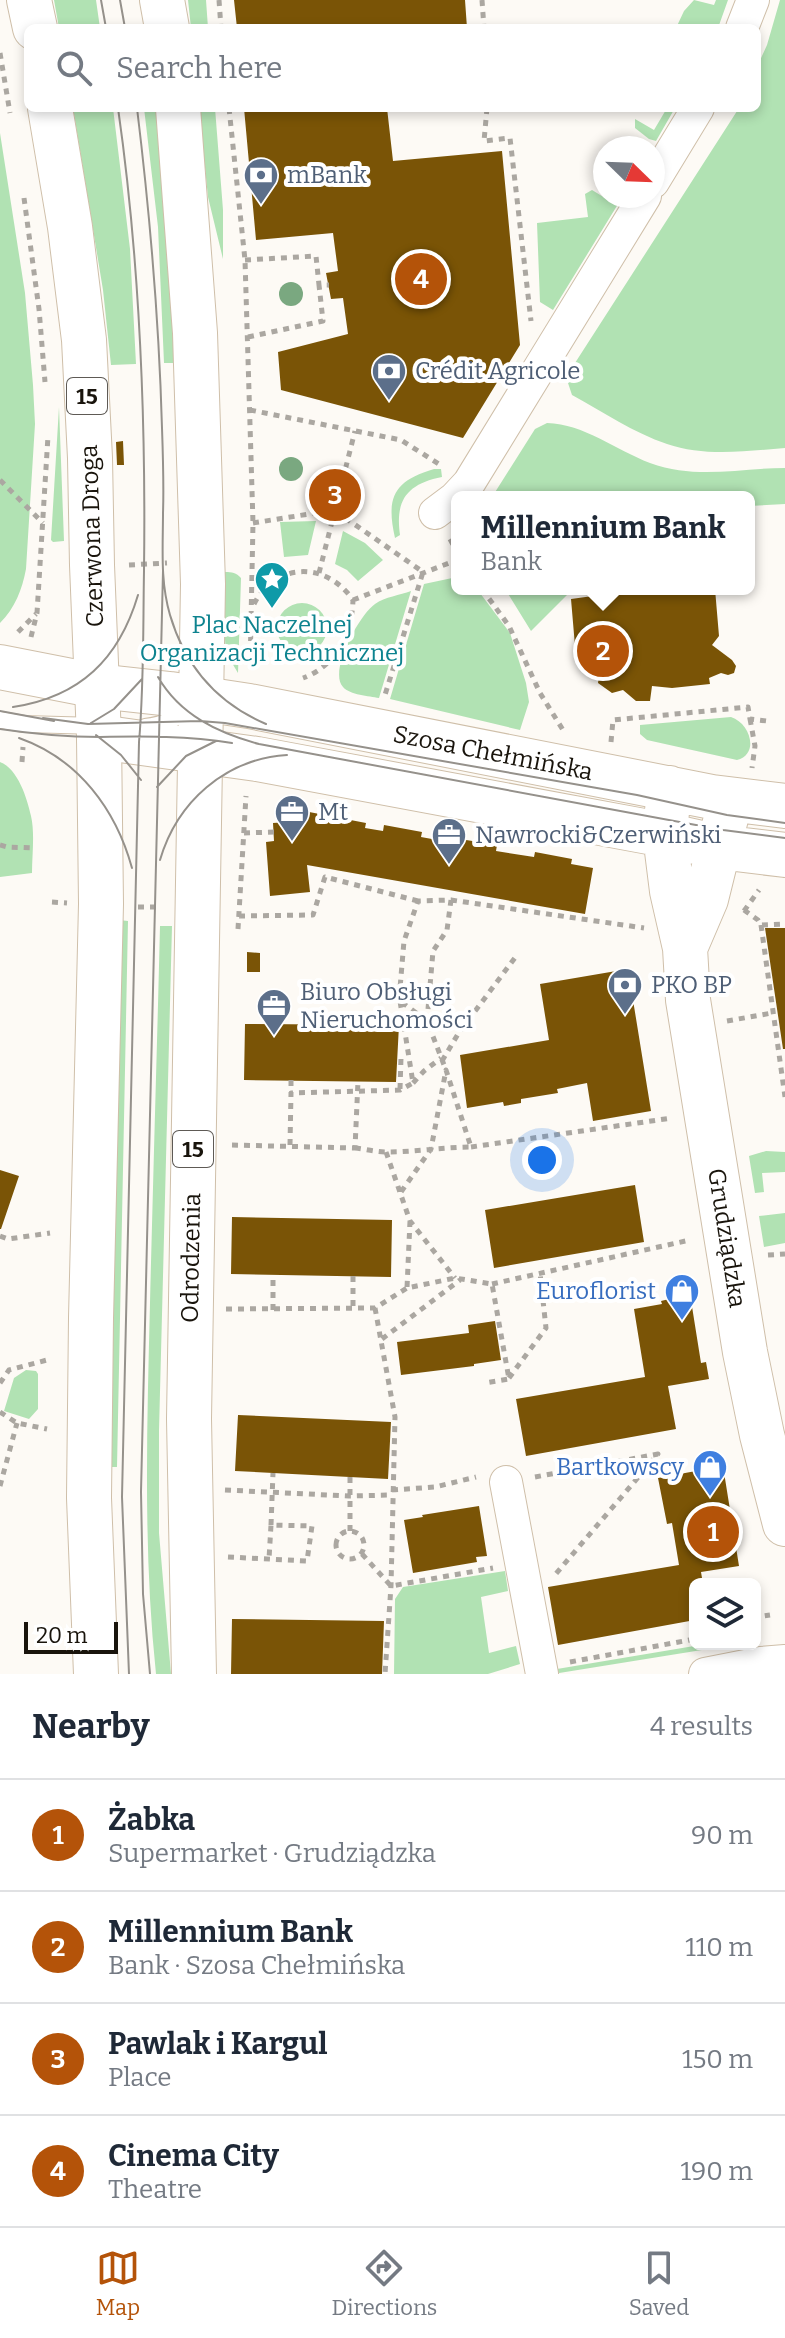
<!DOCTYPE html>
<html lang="en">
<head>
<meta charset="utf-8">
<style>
	body { margin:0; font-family:Bitter,serif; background:#f2f2f3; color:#1f2937 }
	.controls { position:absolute; right:24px; bottom:24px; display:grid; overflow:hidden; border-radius:12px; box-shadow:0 4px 12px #0003 }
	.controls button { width:72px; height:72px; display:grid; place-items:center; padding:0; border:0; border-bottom:2px solid #e0e1e3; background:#fff; color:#1f2937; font:40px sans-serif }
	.compass { position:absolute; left:593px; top:136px; width:72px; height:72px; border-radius:50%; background:#fff; box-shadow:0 4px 12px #0003; rotate:113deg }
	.scale { position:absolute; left:24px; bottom:20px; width:94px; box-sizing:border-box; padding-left:8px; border:4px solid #19140c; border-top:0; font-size:22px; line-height:28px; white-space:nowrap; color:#19140c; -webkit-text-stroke:6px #fff; paint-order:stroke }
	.you { position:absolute; left:542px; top:1160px; width:28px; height:28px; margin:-20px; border:6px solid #fff; border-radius:50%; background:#1a73e8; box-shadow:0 0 0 12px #1a73e833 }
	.badge { display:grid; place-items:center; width:52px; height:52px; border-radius:50%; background:#b45309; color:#fff; font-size:26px; font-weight:700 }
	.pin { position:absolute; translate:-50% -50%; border:4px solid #fff; box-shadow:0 2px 8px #0006 }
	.popup { position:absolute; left:451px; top:491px; width:304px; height:104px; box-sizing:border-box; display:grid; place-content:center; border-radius:12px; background:#fff; filter:drop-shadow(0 2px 6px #0005); font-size:26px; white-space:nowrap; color:#747a83 }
	.popup b { font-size:30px; color:#1f2937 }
	.popup::after { content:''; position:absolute; left:50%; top:100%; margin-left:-16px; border:16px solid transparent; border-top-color:#fff }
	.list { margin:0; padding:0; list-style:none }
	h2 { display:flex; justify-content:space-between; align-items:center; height:104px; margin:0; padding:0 32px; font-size:34px }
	h2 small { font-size:26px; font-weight:400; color:#747a83 }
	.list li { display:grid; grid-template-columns:52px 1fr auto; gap:24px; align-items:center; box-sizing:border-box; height:112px; padding:0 32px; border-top:2px solid #e0e1e3 }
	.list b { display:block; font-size:30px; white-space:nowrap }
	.list p { margin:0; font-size:26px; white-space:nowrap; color:#747a83 }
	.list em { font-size:26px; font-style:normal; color:#747a83 }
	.icon { flex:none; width:44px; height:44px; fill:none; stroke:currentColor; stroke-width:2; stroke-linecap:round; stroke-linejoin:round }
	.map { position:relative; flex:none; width:785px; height:1674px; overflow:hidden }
	.search { position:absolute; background:#fff; box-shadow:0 4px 12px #0003; left:24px; right:24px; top:24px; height:88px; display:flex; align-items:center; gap:20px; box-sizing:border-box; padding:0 28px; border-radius:12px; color:#747a83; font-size:30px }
	.sheet { height:552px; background:#fff }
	nav { display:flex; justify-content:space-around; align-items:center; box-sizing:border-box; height:112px; border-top:2px solid #e0e1e3; background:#fff; font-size:22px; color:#747a83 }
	nav a { display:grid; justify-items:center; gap:4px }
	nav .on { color:#b45309 }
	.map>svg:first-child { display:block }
	.green { fill:#b1e2b3 }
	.building { fill:#7a5406 }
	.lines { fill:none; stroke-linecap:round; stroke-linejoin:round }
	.lane-casing { stroke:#cfbfa9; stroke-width:18 }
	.street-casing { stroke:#cfbfa9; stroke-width:34 }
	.secondary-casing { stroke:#cfbfa9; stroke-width:46 }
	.primary-casing { stroke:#cfbfa9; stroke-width:46 }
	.path { stroke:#aba7a1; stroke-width:5; stroke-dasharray:6 6; stroke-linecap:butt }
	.lane { stroke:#fff; stroke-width:16 }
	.street { stroke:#fff; stroke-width:32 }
	.secondary { stroke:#fff; stroke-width:44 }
	.primary { stroke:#fff; stroke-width:44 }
	.tram { stroke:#95918b; stroke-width:2 }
	.tree { fill:#7aa880 }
	.labels { text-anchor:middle; stroke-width:8; stroke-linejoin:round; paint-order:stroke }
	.shield { fill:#fff; stroke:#5e5a55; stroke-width:2 }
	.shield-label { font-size:22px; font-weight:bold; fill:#19140c }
	.service-label { font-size:24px; fill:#4e5e75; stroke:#fff; text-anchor:start }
	.street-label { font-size:24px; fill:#19140c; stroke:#fff }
	.culture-label { font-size:24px; fill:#0d838f; stroke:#fff }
	.shop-label { font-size:24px; fill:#366cbe; stroke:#fff; text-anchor:end }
</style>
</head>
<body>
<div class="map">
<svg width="785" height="1674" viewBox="0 0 785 1674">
	<rect width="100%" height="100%" fill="#fdfaf5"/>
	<!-- green -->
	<path class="green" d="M54 0H96L100 28H59Z
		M188 0H206L208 28H191Z
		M694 0 714 5 716 0H728L718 28H676L684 11Z
		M780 0H785V448C747 451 704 457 667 444 634 433 603 412 572 395L568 383 575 363 739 108H757V67L767 45Z
		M73 108H113L130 249 136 364 111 365 103 290Z
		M144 108H158L178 363H164L158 227Z
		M199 108H215L223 210V259L208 197Z
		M667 108H675L656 141 649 139 635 128V119L654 130Z
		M0 133 25 293 33 385 35 424 26 569C22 590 15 608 0 623Z
		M592 190 610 201 614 196H623L553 310 540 302 537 223 588 217 585 194Z
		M59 407 64 541 53 542 51 540Z
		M547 423C584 424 616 450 650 463 698 480 737 468 785 468V504L749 506V497H743L742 495 718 497H492L535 429Z
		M434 469H441L442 477C407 484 395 500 400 535L395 538C386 498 393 481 434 469Z
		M316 521 308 555 284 557 280 522Z
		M343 531 365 543 383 560 358 581 347 570 335 564Z
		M220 572C229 572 235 571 241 578L238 673 226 653Z
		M457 577V589H477L510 633 526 683 529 702 520 730 390 699 424 584Z
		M505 589H573L531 631Z
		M411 591 379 698C369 696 350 695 343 687 328 671 360 614 375 604 385 597 400 595 411 591Z
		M277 628a25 25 0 1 1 50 0a25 25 0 1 1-50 0Z
		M731 717C750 723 760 754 737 760L647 740 640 734V725Z
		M0 762C18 769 27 798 31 816 35 833 32 855 32 873L0 877Z
		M119 920 128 921 117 1467H106Z
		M160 926H172L159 1431V1533L171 1674H156C143 1551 147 1427 150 1303 153 1177 157 1051 160 926Z
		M766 1151 785 1152V1172L762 1173 764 1192 755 1193 749 1156Z
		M785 1213V1243L764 1247 759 1216Z
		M26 1370 36 1371 38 1374V1409L29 1419 4 1411 14 1378Z
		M505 1571 508 1591 481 1597 489 1653 516 1646 520 1664 488 1674H394L395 1599 403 1587Z
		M706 1644H739L553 1674 551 1670Z"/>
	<!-- building -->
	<path class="building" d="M234 0H465L467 28H237Z
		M244 108H387L393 161 502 151 520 345 463 438 281 390 278 352 348 334 343 298 331 299 326 273 338 271 333 233 256 240Z
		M123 441 124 465H117L116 442Z
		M592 589H715L719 636 712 645 732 660 736 666 734 673 728 675 721 673 709 678 710 684 672 688 652 686 650 701H636L623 690 612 693 598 683 600 670 586 658V644L575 646 571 599 593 596Z
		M304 811 366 823 365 828 383 831 384 825 422 832 421 837 459 844 460 839 497 845 496 851 534 857 535 852 572 859 571 864 593 868 585 914 307 865 310 892 270 896 266 842 274 841 273 823 303 821Z
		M765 928H785V1049H783Z
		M247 952 260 953V972H247Z
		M628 969 651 1111 593 1121 587 1083 557 1089 558 1093 521 1099V1103L504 1106 503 1102 467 1108 460 1055 549 1040 540 984Z
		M245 1024 399 1025 396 1082 244 1080Z
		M0 1170 19 1176 1 1229H0Z
		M635 1185 644 1242 494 1268 485 1210Z
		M232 1217 392 1220 391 1277 231 1274Z
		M690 1294 701 1363 706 1362 709 1379 668 1386 676 1429 526 1456 516 1399 645 1377 634 1309 662 1304 661 1301Z
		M495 1321 501 1360 474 1364V1366L401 1375 397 1342 469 1333 468 1325Z
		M238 1415 391 1422 388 1479 235 1471Z
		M723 1466 739 1566 701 1572 703 1584H695V1620L558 1645 548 1587 679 1565 672 1523 667 1524 658 1478Z
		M479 1506 487 1556 476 1557 477 1562 413 1573 404 1520 423 1517 422 1515Z
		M232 1619 384 1621 382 1674H231Z"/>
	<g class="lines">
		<!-- lane casing -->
		<g class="lane-casing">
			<path id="lane" d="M0 720 24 724 98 726
				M145 727C165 725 177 718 192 706"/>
		</g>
		<!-- street casing -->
		<g class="street-casing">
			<path id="street" d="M742 28 753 0
				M653 182 698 108
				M435 513 455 498 469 483 645 196
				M506 1482 542 1674
				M705 1674 761 1663 785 1661"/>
		</g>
		<!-- secondary casing -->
		<g class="secondary-casing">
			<path id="secondary" d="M0 667 97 686 170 694 249 706 712 797 785 806
				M99 737 257 759 665 835 719 847 785 855
				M669 788 665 835 672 891 685 948 688 1000 745 1352 762 1435 785 1524
				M685 948 706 899 726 818"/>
		</g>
		<!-- primary casing -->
		<g class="primary-casing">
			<path id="primary" d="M29 0 35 28
				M162 0 167 28
				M50 108 70 227 84 340 90 458 92 565 99 737 101 904 91 1318 89 1498 96 1674
				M178 108 195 333 203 584 189 1419 194 1674"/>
		</g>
		<!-- path -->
		<path class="path" d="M219 0 221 28
			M482 0 484 28
			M0 53 10 113
			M229 108 245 260 253 523 250 670
			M487 108 484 141 510 138 531 321
			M24 198 39 309 45 382
			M245 260 316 256 319 285H329
			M248 337 323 321 319 285
			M250 410 401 440 442 466
			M0 480 43 523
			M253 523 334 510 423 572 385 695
			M450 539 457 552
			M129 565 167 563
			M319 573 355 431
			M482 589 509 626 540 693 563 730
			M353 600 457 560
			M254 604C276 562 326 561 353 600 352 634 336 666 303 678
			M18 632 36 614
			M31 637 37 613 48 436
			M750 719 755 746 752 768
			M611 742 613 720 748 707 750 719 767 721
			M22 762 23 747
			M244 833 274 832
			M0 845 7 847 34 848
			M451 900 644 928
			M52 902 67 903
			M138 907H160
			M744 910 758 920 761 925 785 924
			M744 911 759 890
			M239 916 313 915 325 877 418 901
			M761 925 785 1097
			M238 929 246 796
			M427 1021 433 951 447 930 451 900 418 901 404 941 399 1000 427 1021 446 1070
			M727 1021 772 1013
			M442 1061 458 1034 517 955
			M291 1080V1093
			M413 1083 424 1071 441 1058
			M400 1089 401 1058
			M232 1145 355 1148 358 1081
			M290 1145 291 1093 400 1090 413 1083 400 1001
			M471 1147 672 1118
			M355 1148C365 1149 376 1152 387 1152 415 1152 443 1147 471 1147L446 1070 431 1149 401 1192
			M386 1152 410 1221 455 1278
			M410 1221 407 1288 455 1278 492 1284 509 1379 485 1383
			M0 1236 8 1239 50 1233
			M768 1255 785 1254
			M353 1276V1308
			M492 1284 690 1240
			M375 1308 395 1417 391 1586 385 1674
			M226 1309 375 1308 407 1288
			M273 1310V1275
			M382 1339 460 1280
			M509 1378 546 1328 540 1273
			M0 1383 9 1370 47 1360
			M0 1412 17 1423 47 1429
			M350 1477V1531
			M535 1477 658 1454 554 1576
			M0 1486 17 1423
			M225 1490 349 1496 392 1495
			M392 1490 435 1487 476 1477
			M271 1525 273 1473
			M336 1545a14 14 0 1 1 28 0a14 14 0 1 1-28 0Z
			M362 1554 391 1586 493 1568
			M228 1557 307 1561 312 1526 271 1525 269 1559
			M755 1633 757 1617 770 1615
			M570 1662 695 1639"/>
		<!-- lane -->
		<use href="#lane" class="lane"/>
		<!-- street -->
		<use href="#street" class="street"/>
		<!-- secondary -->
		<use href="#secondary" class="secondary"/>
		<!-- primary -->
		<use href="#primary" class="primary"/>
		<!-- tram -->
		<path class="tram" d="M101 0 106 28
			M120 0 125 28
			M118 108C140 262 146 416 144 571 143 628 144 686 139 742L122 1497 129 1674
			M137 108C150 215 159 320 162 428 163 456 164 484 163 513 163 547 160 581 170 615 185 666 217 703 266 724
			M158 677C180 715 218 733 259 744L723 830 785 838
			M13 707C80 697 119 659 138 595
			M0 711 54 721
			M43 718 88 724 200 721 225 723 637 795 727 815 785 823
			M91 723 114 709 142 679
			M0 729C33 734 67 737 100 737 145 736 188 736 232 743
			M96 735 121 755 141 780
			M19 738C79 759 116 810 132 868
			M157 787 186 756 216 741
			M160 860C177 802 225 759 287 755
			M150 1674 143 1594 141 1492 163 571"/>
	</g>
	<!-- trees -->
	<g class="tree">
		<circle cx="291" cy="294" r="12"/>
		<circle cx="291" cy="469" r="12"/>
	</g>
	<!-- icons -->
	<defs>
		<g id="bank-pin" transform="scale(1.8)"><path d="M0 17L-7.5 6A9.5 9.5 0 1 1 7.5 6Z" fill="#5c6f8a" stroke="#fff"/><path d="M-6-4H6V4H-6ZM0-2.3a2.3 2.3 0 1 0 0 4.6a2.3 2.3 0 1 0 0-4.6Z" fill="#fff"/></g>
		<g id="sight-pin" transform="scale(1.8)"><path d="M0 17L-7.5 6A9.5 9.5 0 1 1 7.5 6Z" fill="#0f9aa8" stroke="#fff"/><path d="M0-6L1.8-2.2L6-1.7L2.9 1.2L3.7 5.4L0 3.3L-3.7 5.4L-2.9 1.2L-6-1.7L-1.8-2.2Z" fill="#fff"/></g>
		<g id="office-pin" transform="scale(1.8)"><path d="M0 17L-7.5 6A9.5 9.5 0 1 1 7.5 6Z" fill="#5c6f8a" stroke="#fff"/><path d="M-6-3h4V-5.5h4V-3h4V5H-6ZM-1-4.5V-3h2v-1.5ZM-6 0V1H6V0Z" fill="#fff"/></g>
		<g id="shop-pin" transform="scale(1.8)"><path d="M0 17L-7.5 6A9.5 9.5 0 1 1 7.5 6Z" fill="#3f7fe0" stroke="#fff"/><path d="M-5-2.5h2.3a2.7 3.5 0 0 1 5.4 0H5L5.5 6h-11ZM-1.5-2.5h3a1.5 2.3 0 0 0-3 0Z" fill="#fff"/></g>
	</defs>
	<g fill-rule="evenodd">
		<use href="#bank-pin" x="261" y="175"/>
		<use href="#bank-pin" x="389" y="371"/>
		<use href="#sight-pin" x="272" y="579"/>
		<use href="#office-pin" x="292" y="812"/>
		<use href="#office-pin" x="449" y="835"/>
		<use href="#bank-pin" x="625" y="985"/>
		<use href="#office-pin" x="274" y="1006"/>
		<use href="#shop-pin" x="682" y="1291"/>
		<use href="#shop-pin" x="710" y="1467"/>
	</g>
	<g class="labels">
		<!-- shield labels -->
		<g class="shield">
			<rect x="67" y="378" width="40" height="36" rx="6"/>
			<rect x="173" y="1131" width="40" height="36" rx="6"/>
		</g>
		<g class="shield-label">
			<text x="87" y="404">15</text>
			<text x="193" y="1157">15</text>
		</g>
		<!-- service labels -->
		<g class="service-label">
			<text x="287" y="183">mBank</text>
			<text x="415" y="379">Crédit Agricole</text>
			<text x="318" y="820">Mt</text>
			<text x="475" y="843">Nawrocki&amp;Czerwiński</text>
			<text x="651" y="993">PKO BP</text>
			<text x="300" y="1000">Biuro Obsługi<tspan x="300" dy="28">Nieruchomości</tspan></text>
		</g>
		<!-- street labels -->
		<g class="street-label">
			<text transform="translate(92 536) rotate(-92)" y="8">Czerwona Droga</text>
			<text transform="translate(493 753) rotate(11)" y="8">Szosa Chełmińska</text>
			<text transform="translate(727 1238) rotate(81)" y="8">Grudziądzka</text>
			<text transform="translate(191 1258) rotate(-89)" y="8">Odrodzenia</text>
		</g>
		<!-- culture labels -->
		<g class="culture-label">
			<text x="272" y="633">Plac Naczelnej<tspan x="272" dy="28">Organizacji Technicznej</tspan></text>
		</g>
		<!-- shop labels -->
		<g class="shop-label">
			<text x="656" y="1299">Euroflorist</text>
			<text x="684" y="1475">Bartkowscy</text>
		</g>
	</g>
</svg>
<div class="controls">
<button><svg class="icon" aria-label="layers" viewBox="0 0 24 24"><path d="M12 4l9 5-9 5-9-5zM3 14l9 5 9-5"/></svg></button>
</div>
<svg class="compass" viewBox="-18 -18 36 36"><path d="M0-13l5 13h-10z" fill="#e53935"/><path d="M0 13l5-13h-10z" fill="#747a83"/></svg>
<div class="scale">20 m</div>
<div class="you"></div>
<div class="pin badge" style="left:713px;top:1532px">1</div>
<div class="pin badge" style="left:603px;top:651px">2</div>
<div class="popup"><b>Millennium Bank</b>Bank</div>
<div class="pin badge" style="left:335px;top:495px">3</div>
<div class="pin badge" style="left:421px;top:279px">4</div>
<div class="search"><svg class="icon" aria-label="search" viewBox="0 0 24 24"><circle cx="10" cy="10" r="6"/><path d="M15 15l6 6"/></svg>Search here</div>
</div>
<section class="sheet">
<h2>Nearby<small>4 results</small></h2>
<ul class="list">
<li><span class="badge">1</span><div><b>Żabka</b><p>Supermarket · Grudziądzka</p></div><em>90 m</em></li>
<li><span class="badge">2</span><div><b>Millennium Bank</b><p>Bank · Szosa Chełmińska</p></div><em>110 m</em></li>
<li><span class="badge">3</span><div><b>Pawlak i Kargul</b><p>Place</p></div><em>150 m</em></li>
<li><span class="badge">4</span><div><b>Cinema City</b><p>Theatre</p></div><em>190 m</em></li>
</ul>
</section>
<nav>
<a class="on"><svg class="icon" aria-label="map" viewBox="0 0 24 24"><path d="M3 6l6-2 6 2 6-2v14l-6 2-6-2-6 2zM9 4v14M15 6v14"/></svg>Map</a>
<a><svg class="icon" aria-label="directions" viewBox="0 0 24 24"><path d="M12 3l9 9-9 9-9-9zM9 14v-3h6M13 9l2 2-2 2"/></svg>Directions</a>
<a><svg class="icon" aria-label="saved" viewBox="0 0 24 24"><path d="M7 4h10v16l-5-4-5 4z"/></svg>Saved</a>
</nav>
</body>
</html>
